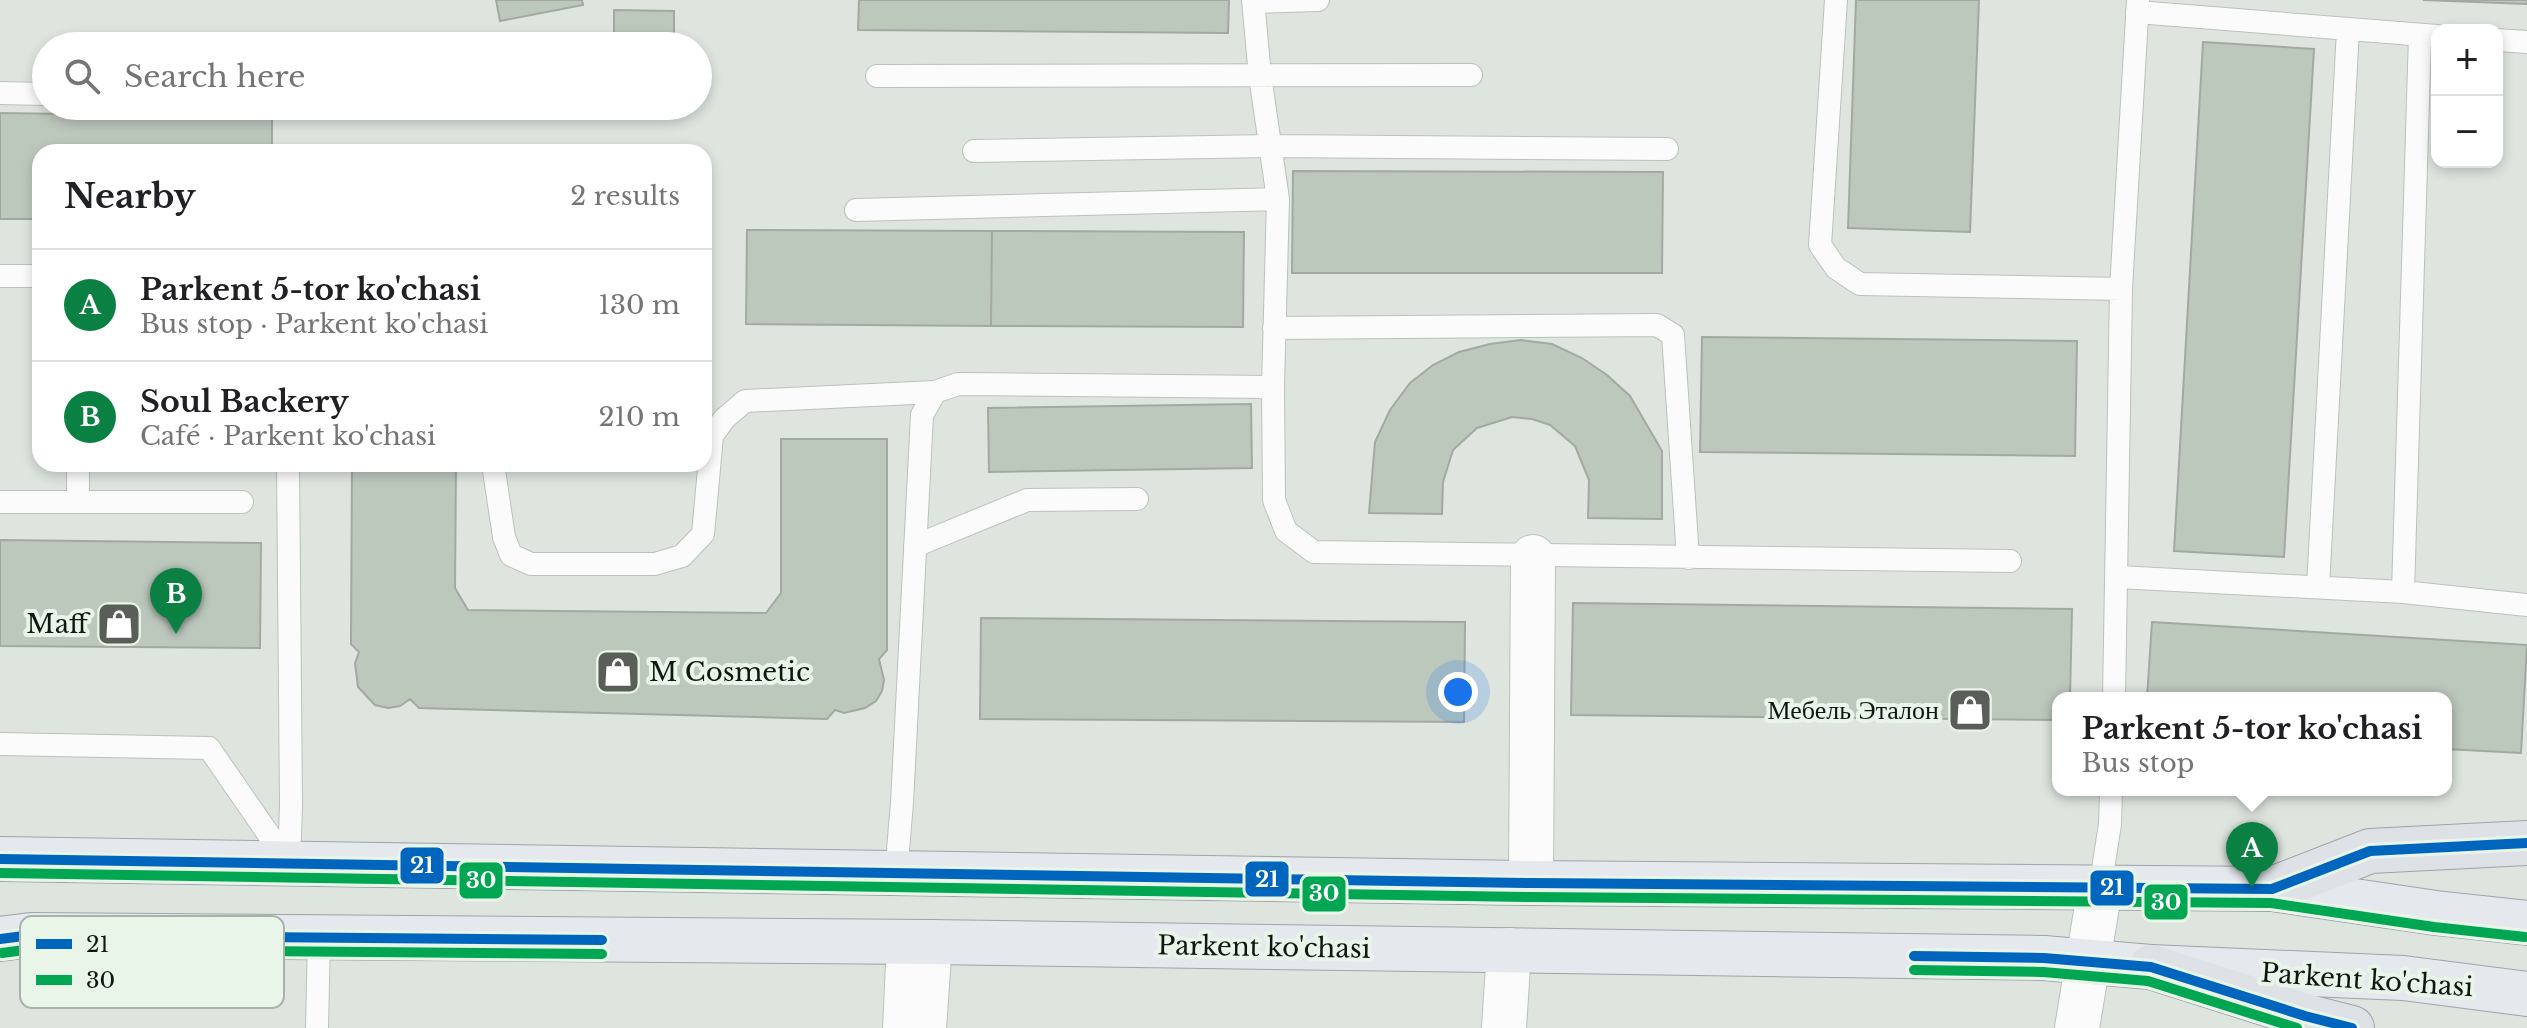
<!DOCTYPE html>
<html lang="en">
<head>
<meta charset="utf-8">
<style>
	body { margin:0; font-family:"Libre Baskerville",serif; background:#f2f2f2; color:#202124 }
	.controls { position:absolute; right:24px; top:24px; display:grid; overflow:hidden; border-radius:16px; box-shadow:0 4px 12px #0003 }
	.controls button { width:72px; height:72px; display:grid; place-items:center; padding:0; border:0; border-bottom:2px solid #e0e0e0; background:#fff; color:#202124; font:40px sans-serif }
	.you { position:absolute; left:1458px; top:692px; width:28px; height:28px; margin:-20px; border:6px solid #fff; border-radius:50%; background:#1a73e8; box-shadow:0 0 0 12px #1a73e833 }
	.badge { display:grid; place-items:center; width:52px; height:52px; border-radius:50%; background:#0b8043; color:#fff; font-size:26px; font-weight:700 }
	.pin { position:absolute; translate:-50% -66px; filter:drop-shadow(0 2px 4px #0008) }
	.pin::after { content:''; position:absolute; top:42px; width:28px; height:24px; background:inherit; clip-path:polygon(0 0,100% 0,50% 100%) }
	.popup { position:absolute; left:2052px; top:692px; width:400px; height:104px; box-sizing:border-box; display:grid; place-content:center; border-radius:16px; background:#fff; filter:drop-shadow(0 2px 6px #0005); font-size:26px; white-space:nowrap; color:#757577 }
	.popup b { font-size:30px; color:#202124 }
	.popup::after { content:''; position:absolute; left:50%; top:100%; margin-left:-16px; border:16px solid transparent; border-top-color:#fff }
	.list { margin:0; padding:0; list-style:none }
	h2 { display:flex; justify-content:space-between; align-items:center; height:104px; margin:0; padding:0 32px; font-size:34px }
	h2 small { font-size:26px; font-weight:400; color:#757577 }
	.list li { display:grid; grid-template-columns:52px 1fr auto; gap:24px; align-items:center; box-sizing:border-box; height:112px; padding:0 32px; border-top:2px solid #e0e0e0 }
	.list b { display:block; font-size:30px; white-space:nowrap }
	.list p { margin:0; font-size:26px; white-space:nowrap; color:#757577 }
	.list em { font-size:26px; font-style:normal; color:#757577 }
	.icon { flex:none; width:44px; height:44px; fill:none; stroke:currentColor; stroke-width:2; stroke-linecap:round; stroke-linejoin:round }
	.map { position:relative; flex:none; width:2527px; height:1028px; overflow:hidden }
	.search { position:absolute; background:#fff; box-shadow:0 4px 12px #0003; left:32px; top:32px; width:680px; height:88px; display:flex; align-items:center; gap:20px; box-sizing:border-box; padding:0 28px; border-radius:44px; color:#757577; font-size:30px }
	.panel { position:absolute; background:#fff; box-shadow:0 4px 12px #0003; left:32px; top:144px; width:680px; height:328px; border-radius:24px }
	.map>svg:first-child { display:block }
	.building { fill:#bdc8bd; stroke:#a3a8a3; stroke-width:2 }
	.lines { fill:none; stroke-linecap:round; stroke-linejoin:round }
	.service-casing { stroke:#bcc1bc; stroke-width:24 }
	.minor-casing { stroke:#bcc1bc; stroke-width:46 }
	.primary-casing { stroke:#9ea4aa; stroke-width:46 }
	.trunk-casing { stroke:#9ea4aa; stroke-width:46 }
	.service { stroke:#fafbfa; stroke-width:22 }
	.minor { stroke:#fafbfa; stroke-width:44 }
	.primary { stroke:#e5e8ec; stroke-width:44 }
	.trunk { stroke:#dee2e7; stroke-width:44 }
	.bus-1-casing { stroke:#e8f5e8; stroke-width:16 }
	.bus-2-casing { stroke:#e8f5e8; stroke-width:16 }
	.bus-1 { stroke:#0065bd; stroke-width:10 }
	.bus-2 { stroke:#00a651; stroke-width:10 }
	.labels { text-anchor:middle; stroke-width:8; stroke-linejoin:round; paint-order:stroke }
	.poi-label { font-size:26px; fill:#121612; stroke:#e8f5e8; text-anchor:end }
	.street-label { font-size:26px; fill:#121612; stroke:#e8f5e8 }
	.key { fill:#e8f5e8; stroke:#a8b2a8; stroke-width:2 }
	.key-label { font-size:22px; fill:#121612 }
	.line-badge { stroke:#e8f5e8; stroke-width:3 }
	.badge-label { font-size:22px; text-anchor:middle; font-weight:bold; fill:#fff }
</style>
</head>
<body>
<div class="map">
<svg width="2527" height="1028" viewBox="0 0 2527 1028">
	<rect width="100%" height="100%" fill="#dee5de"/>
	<!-- building -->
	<path class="building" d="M496 0H582L583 5 500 21Z
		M859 0H1229L1228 33 858 30Z
		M1856 0H1979L1970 232 1848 228Z
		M2423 0H2527V4Z
		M614 10 674 11V37L614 36Z
		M2203 42 2314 49 2284 557 2174 551Z
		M0 113 272 117V152H40V219H0Z
		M1293 171 1663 172 1662 273H1292Z
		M747 230 992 231 991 326 746 324Z
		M992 231 1244 232 1243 327 991 326Z
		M1702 337 2077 341 2075 456 1700 452Z
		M1521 340 1552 344 1582 358 1607 375 1630 396 1662 451V519L1588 518 1589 480 1575 446 1550 425 1532 419 1512 417 1477 428 1453 450 1443 482 1442 514 1369 513 1375 442 1390 410 1410 383 1433 365 1459 352 1490 344Z
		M1251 404 1252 468 989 472 988 408Z
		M781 439H887V650L879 659 884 680 882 691 876 701 865 708 844 713 835 710 827 719 419 708 410 699 400 706 388 708 375 705 358 687 355 663 359 652 351 644 352 464H456L455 588 468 610 766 613 781 593Z
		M0 540 261 543 260 648 0 646Z
		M1573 603 2072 609 2070 698H2058V720L1571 715Z
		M981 618 1465 622 1464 722 980 719Z
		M2152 622 2527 645 2521 753 2446 749V698H2147Z"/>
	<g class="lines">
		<!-- service casing -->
		<g class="service-casing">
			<path id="service" d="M1253 0 1260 76 1278 199 1273 387 1274 500 1286 531 1314 552 2010 561
				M1836 0 1820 245 1836 268 1860 284 2121 289
				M1253 2 1318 0
				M2137 12 2437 36
				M2497 40 2527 42
				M877 76 1471 75
				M0 93 46 94
				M974 151 1271 146 1667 149
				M856 210 1278 199
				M0 276H40
				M1274 328 1657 325 1673 335 1688 558
				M78 464V502
				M288 464 291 805 289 864
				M493 464 504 537 511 555 531 564H655L682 556 703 534 712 436 724 419 745 401 935 392
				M0 502H242
				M915 546 1027 500 1137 499
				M2118 577 2403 592 2527 605
				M2318 587 2348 29
				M2403 592 2420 35
				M2114 698 2121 289 2138 0
				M0 744 209 748 289 864
				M896 873 902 803 922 415 935 392 958 384 1273 387
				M2100 888 2110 824 2111 790
				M317 1028 319 937
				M894 1028 898 942"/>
		</g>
		<!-- minor casing -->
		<g class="minor-casing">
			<path id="minor" d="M1531 883 1533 557
				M924 1028 930 942
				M1504 1028 1509 950
				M2077 1028 2100 888"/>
		</g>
		<!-- primary casing -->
		<g class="primary-casing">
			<path id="primary" d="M0 859 1531 883 2272 889 2436 913 2527 923
				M0 939 31 935 930 942 2044 958 2151 967 2403 978 2527 994"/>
		</g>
		<!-- trunk casing -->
		<g class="trunk-casing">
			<path id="trunk" d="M2272 889 2370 851 2527 843
				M2151 967 2305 1016 2352 1028"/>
		</g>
		<!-- service -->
		<use href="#service" class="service"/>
		<!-- minor -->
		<use href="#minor" class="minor"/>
		<!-- primary -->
		<use href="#primary" class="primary"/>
		<!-- trunk -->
		<use href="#trunk" class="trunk"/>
		<!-- bus-1 casing -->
		<g class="bus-1-casing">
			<path id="bus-1" d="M0 859 1531 883 2272 889 2370 851 2527 843
				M0 939 31 935 602 940
				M1914 956 2044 958 2151 967 2305 1016 2352 1028"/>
		</g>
		<!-- bus-2 casing -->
		<g class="bus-2-casing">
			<path id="bus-2" d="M0 873 1531 897 2271 903 2434 927 2525 937
				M2 953 32 949 602 954
				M1914 970 2043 972 2148 981 2297 1028"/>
		</g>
		<!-- bus-1 -->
		<use href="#bus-1" class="bus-1"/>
		<!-- bus-2 -->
		<use href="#bus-2" class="bus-2"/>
	</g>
	<!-- icons -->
	<defs>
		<g id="shop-square" transform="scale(2.3)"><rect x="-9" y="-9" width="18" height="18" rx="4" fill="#595e59" stroke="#e8f5e8"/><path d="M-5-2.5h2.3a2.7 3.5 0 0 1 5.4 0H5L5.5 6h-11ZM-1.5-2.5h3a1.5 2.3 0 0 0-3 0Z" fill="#fff"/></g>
	</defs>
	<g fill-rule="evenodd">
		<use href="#shop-square" x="119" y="624"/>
		<use href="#shop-square" x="618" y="672"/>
		<use href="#shop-square" x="1970" y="710"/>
	</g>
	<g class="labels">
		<!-- poi labels -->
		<g class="poi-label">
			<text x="88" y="633">Maff</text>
			<text x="649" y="681" text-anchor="start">M Cosmetic</text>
			<text x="1939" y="719">Мебель Эталон</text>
		</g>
		<!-- street labels -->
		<g class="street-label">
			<text transform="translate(1264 947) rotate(1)" y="9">Parkent ko'chasi</text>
			<text transform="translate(2367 980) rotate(4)" y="9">Parkent ko'chasi</text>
		</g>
	</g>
	<!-- legend -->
	<rect x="20" y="916" width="264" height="92" rx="12" class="key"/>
	<rect x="36" y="939" width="36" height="10" fill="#0065bd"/>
	<rect x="36" y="975" width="36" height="10" fill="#00a651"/>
	<g class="key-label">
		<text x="86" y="952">21</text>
		<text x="86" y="988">30</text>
	</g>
	<g class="line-badge">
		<rect x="399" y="846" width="46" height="39" rx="8" fill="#0065bd"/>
		<rect x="1244" y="860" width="46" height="38" rx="8" fill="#0065bd"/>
		<rect x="458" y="861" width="46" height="39" rx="8" fill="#00a651"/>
		<rect x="2089" y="869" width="46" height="38" rx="8" fill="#0065bd"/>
		<rect x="1301" y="875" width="46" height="38" rx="8" fill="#00a651"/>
		<rect x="2143" y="883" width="46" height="38" rx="8" fill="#00a651"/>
	</g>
	<g class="badge-label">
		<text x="422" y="873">21</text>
		<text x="1267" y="887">21</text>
		<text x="481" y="888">30</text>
		<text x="2112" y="895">21</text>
		<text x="1324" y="901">30</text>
		<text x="2166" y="910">30</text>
	</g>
</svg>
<div class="controls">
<button>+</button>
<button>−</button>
</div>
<div class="you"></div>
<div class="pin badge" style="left:2252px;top:888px">A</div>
<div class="popup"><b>Parkent 5-tor ko'chasi</b>Bus stop</div>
<div class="pin badge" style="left:176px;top:634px">B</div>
<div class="search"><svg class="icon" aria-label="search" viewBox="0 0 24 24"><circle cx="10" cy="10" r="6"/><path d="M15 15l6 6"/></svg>Search here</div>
<section class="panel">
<h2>Nearby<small>2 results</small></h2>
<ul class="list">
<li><span class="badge">A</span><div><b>Parkent 5-tor ko'chasi</b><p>Bus stop · Parkent ko'chasi</p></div><em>130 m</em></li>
<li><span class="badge">B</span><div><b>Soul Backery</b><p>Café · Parkent ko'chasi</p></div><em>210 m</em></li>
</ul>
</section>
</div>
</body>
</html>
